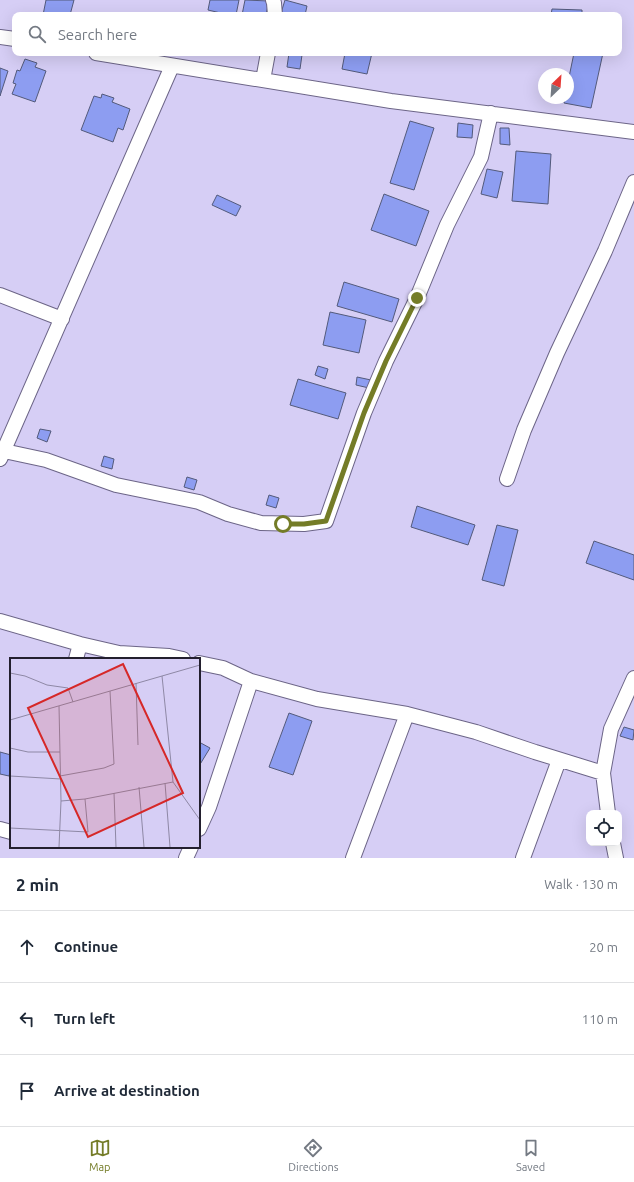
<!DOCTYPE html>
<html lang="en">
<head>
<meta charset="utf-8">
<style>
	body { margin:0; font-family:Ubuntu,sans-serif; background:#f6f6f7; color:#1f2937 }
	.controls { position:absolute; right:12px; bottom:12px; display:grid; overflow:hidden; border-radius:8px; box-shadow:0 4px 16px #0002 }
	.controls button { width:36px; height:36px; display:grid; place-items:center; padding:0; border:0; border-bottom:1px solid #e0e1e3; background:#fff; color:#1f2937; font:20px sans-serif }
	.compass { position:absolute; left:538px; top:68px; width:36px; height:36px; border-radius:50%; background:#fff; box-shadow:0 4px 16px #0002; rotate:25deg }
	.stop { position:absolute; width:12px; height:12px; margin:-9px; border:3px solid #747c27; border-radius:50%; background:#fff }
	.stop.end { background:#747c27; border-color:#fff; box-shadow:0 1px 4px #0008 }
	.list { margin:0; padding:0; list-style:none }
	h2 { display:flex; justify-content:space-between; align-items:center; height:52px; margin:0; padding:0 16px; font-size:17px }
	h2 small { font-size:13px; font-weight:400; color:#747a83 }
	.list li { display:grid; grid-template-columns:26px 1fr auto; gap:12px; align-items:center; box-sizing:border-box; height:72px; padding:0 16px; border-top:1px solid #e0e1e3 }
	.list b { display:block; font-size:15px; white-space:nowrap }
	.list em { font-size:13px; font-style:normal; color:#747a83 }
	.icon { flex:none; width:22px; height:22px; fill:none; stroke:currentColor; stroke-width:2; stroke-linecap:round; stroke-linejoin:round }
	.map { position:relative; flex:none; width:634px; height:858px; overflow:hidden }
	.search { position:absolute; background:#fff; box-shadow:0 4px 16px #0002; left:12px; right:12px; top:12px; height:44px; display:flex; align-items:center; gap:10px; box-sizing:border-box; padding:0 14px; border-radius:8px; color:#747a83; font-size:15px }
	.sheet { height:268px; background:#fff }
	nav { display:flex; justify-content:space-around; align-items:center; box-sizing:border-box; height:56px; border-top:1px solid #e0e1e3; background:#fff; font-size:11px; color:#747a83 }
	nav a { display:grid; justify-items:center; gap:2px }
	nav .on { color:#747c27 }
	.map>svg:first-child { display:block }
	.building { fill:#8d9df1; stroke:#535a7b }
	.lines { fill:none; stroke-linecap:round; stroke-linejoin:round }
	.minor-casing { stroke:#6c6587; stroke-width:16 }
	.minor { stroke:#fff; stroke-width:14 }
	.route { stroke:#747c27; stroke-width:5 }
	.inset-road { fill:none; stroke:#8e88a5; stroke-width:1 }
	.view { fill:#d62828; fill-opacity:0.15; stroke:#d62828; stroke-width:2 }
	.inset-edge { fill:none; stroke:#231f2e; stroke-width:2 }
</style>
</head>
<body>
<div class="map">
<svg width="634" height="858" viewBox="0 0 634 858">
	<rect width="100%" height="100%" fill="#d6cef5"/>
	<!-- building -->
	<path class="building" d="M46 0H74L70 15H43Z
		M210 0H239L236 15H229L208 10Z
		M245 0 269 1 266 15H242Z
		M285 0 307 6 305 15H287L281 13Z
		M552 9 582 10V15H551Z
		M289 53 302 55 300 69 287 67Z
		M345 53H372L367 74 342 69Z
		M574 53H603L591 108 564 103 565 98H568V82Z
		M25 59 37 63 35 67 46 71 35 102 12 94 16 84 13 83 17 70 20 71Z
		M0 68 8 71 0 96Z
		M102 94 114 98 112 102 130 109 123 130 118 128 113 142 81 130 94 96 101 98Z
		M410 121 434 128 414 190 390 183Z
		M458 123 473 125 472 138 457 137Z
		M500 128H509L510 145 500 144Z
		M516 151 551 154 548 204 512 201Z
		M487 169 503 172 497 198 481 194Z
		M384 194 429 211 416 246 371 230Z
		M217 195 241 206 236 216 212 205Z
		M344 282 399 299 392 322 337 306Z
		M330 312 366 320 359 353 323 345Z
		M318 366 328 369 325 379 315 375Z
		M357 377 371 380 369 388 356 385Z
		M298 379 346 393 338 419 290 405Z
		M40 429 51 431 47 442 37 438Z
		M104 456 114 459 112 469 101 466Z
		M187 477 197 480 194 490 184 487Z
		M269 495 279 498 276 508 266 505Z
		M417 506 475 525 468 545 411 527Z
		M497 525 518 530 504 586 482 580Z
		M594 541 634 555V580L586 563Z
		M289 713 312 721 293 775 269 767Z
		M624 727 634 730 633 740 620 736Z
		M199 742 210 748 199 766Z
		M0 752 11 755V768L9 776 0 774Z"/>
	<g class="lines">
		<!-- minor casing -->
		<g class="minor-casing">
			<path id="minor" d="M273 0 274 3 275 15
				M0 37 15 39
				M96 53 391 101 634 132
				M263 80 268 53
				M0 295 62 319
				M4 451 46 460 116 485 199 502 228 514 261 523 304 524 326 521 364 413 386 361 417 298 447 225 481 157 491 113
				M0 459 172 66
				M507 479 524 430 557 353 605 251 634 182
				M0 621 80 644 119 653 169 656 183 659
				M76 659 80 644
				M199 663 223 668 251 681 317 699 407 714 476 732 535 752 603 773
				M608 813 603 773 611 729 634 678
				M0 829 11 832
				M199 829 209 807 251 681
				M613 843 616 858
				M186 858 191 847
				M353 858 407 714
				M523 858 559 760"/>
		</g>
		<!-- minor -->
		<use href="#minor" class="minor"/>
	</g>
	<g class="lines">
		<!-- route -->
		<path class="route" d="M283 524H304L326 521 364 413 386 361 417 298"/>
	</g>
	<!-- overview -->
	<g transform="translate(10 658)">
		<rect width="190" height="190" fill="#d6cef5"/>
		<path class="inset-road" d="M0 15 15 18 37 27 58 30 63 44M152 18 163 124 190 162M126 25 128 87M49 48 51 143 49 189M0 62 190 7M0 90 18 94H50M0 118 51 121M50 118 94 110 104 106 100 33M155 125 160 189M129 129 134 189M104 135 106 189M51 143 75 141 163 124M0 170 78 174 75 141"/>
		<path class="view" d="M113 6 173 135 78 179 18 50Z"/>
		<rect width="190" height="190" class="inset-edge"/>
	</g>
</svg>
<div class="controls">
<button><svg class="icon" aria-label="locate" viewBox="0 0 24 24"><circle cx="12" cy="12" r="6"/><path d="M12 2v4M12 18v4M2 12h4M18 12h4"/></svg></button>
</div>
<svg class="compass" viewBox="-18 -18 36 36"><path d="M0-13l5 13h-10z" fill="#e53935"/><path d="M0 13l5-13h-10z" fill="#747a83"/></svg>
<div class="stop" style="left:283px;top:524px"></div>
<div class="stop end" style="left:417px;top:298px"></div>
<div class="search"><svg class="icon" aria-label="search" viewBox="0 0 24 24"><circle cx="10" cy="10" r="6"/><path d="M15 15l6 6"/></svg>Search here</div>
</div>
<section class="sheet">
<h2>2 min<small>Walk · 130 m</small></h2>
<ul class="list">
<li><svg class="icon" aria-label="ahead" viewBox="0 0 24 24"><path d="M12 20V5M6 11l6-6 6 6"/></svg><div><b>Continue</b></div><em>20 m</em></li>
<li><svg class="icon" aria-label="left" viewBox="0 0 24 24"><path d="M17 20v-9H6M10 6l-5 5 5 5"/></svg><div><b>Turn left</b></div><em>110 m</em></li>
<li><svg class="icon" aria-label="arrive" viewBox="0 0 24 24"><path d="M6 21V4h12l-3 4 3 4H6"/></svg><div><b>Arrive at destination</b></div></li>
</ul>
</section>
<nav>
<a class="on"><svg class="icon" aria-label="map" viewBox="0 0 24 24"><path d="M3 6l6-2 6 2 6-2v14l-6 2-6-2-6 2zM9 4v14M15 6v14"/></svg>Map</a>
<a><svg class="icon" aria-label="directions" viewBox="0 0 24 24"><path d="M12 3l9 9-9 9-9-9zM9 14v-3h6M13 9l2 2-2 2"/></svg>Directions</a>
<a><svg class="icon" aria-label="saved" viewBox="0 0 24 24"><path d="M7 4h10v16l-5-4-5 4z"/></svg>Saved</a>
</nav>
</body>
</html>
